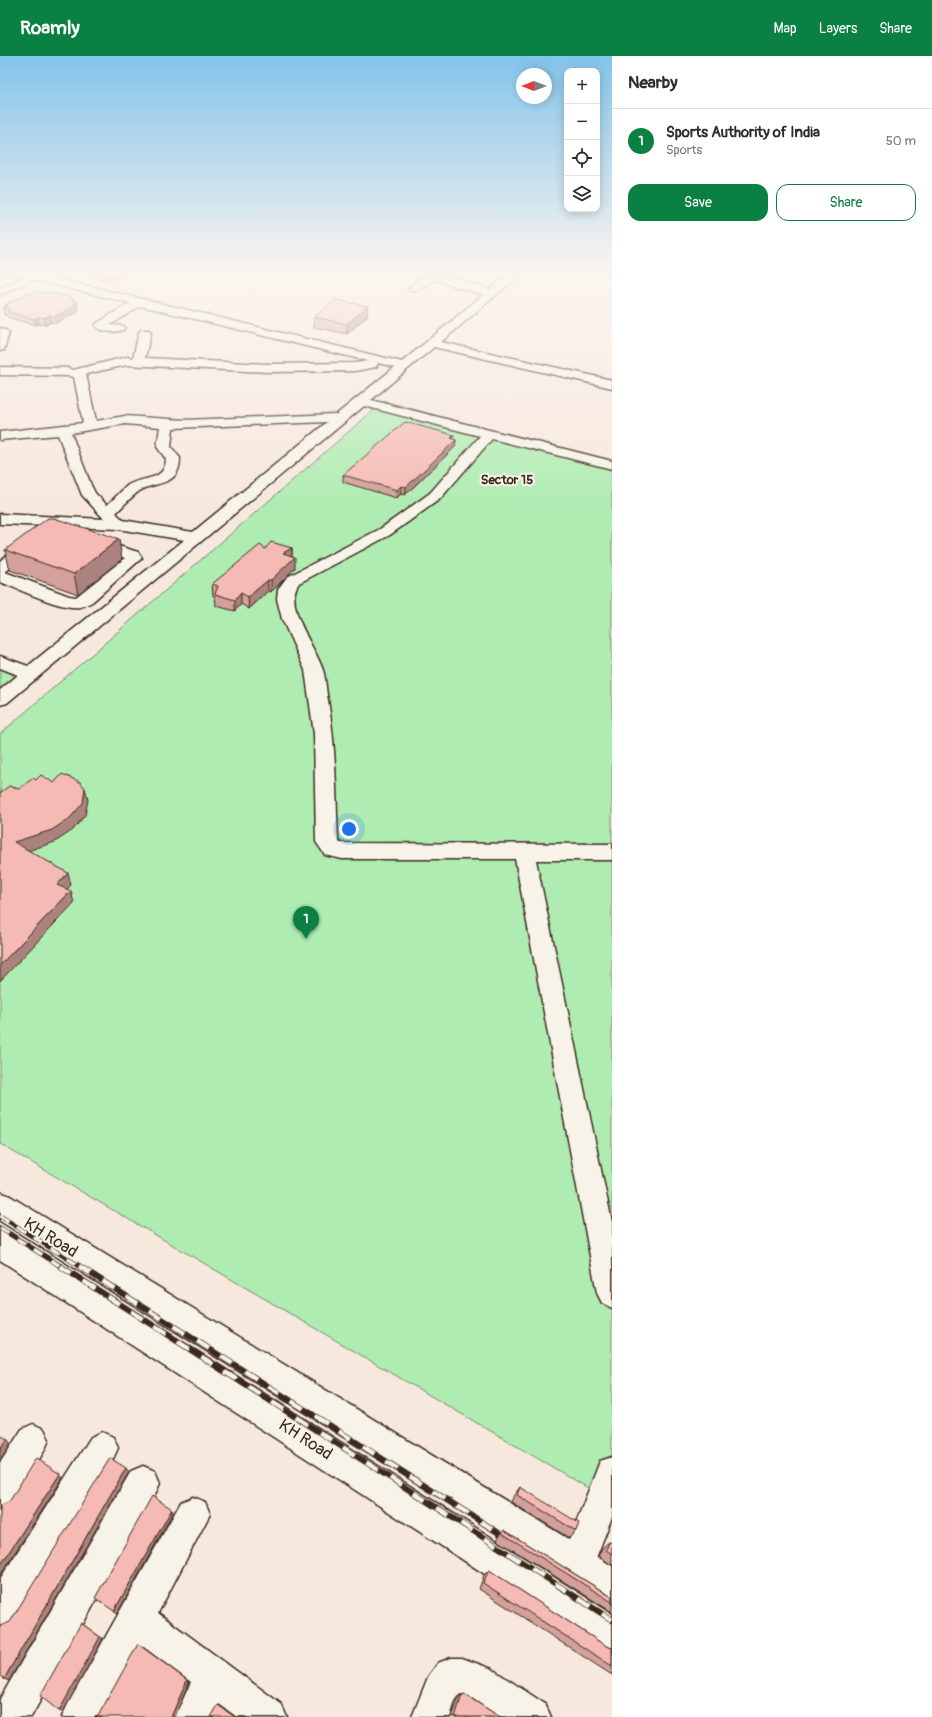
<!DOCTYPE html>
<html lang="en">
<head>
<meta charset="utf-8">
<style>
	body { margin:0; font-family:Pangolin,sans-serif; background:#f7f7f7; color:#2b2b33 }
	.controls { position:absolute; right:12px; top:12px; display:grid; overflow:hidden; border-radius:8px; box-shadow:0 2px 10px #0003 }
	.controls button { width:36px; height:36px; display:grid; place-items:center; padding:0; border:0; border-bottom:1px solid #e1e1e2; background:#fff; color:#2b2b33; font:20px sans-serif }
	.compass { position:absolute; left:516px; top:12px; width:36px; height:36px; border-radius:50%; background:#fff; box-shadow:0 2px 10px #0003; rotate:270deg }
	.you { position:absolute; left:349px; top:773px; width:14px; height:14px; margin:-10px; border:3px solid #fff; border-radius:50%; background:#1a73e8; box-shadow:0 0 0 6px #1a73e833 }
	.badge { display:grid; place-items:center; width:26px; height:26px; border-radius:50%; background:#0b8043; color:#fff; font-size:13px; font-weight:700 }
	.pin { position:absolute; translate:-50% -33px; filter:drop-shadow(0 1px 2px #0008) }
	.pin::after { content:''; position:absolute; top:21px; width:14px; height:12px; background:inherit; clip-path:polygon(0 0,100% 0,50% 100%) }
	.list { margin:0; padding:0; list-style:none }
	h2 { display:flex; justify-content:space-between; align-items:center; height:52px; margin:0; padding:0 16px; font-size:17px }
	h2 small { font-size:13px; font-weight:400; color:#7c7c81 }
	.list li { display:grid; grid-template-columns:26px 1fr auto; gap:12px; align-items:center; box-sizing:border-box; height:64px; padding:0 16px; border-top:1px solid #e1e1e2 }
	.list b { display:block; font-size:15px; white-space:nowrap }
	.list p { margin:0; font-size:13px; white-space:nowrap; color:#7c7c81 }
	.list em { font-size:13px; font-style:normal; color:#7c7c81 }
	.actions { display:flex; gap:8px; padding:12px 16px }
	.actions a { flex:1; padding:9px 0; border:1px solid #0b8043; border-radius:12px; text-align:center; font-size:14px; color:#0b8043 }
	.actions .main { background:#0b8043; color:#fff }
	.icon { flex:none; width:22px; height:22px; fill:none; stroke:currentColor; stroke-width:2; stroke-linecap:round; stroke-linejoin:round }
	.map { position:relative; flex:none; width:612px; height:1661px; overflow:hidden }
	header { display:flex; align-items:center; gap:24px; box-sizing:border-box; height:56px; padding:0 20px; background:#0b8043; color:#fff }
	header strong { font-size:19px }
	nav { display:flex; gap:22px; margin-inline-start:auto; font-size:14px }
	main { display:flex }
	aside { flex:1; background:#fff }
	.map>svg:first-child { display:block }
	.green { fill:#afecb2; stroke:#758b68 }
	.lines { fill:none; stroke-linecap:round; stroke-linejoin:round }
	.minor-casing { stroke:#3b2a1e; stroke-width:3 }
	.major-casing { stroke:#3b2a1e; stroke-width:3 }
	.minor { fill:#f7f3e8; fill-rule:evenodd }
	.major { fill:#f7f3e8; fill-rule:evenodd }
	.rail-far1-casing { stroke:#3b2a1e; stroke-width:5 }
	.rail-casing { stroke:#3b2a1e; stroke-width:6 }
	.rail-far1 { stroke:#f7f3e8; stroke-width:3.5; stroke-dasharray:10; stroke-linecap:butt }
	.rail { stroke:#f7f3e8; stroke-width:4.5; stroke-dasharray:14; stroke-linecap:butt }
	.wall { fill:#d3a09b; stroke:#3b2a1e }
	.shaded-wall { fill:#ac827e; stroke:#3b2a1e }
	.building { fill:#f5bab4; stroke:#3b2a1e }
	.labels { text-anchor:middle; stroke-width:4; stroke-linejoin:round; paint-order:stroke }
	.far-neighbourhood-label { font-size:13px; font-weight:bold; fill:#3b2a1e; stroke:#f7f3e8 }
	.near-street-label { font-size:17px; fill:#3b2a1e; stroke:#f7f3e8 }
</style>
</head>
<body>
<header>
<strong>Roamly</strong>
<nav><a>Map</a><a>Layers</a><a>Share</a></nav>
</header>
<main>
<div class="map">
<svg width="612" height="1661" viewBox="0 0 612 1661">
	<rect width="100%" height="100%" fill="#f7e8de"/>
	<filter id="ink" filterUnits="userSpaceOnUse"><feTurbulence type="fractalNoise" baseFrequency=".025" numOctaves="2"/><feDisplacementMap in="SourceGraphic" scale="8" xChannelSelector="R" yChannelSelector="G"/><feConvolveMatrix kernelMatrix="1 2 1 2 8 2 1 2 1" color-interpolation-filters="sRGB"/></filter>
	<g filter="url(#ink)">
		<!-- green -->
		<path class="green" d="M384 345 446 362 612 405V1446L0 1088V678Z
			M0 612 8 615 23 628 0 647Z"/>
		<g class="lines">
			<!-- minor casing -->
			<g class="minor-casing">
				<path id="minor" d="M33 216H46L43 219 402 306 483 239 436 224C426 226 420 237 410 234L409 232C428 206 465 226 489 234L512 216H523L441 286 612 324V332L434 291 371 344 612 405V413L492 383 440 443 390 479 299 527C282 549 316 592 323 614 326 624 326 635 328 644 336 691 336 737 338 784L340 787 612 788V804H536L612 1166V1252L602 1247 597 1237 515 803H342L325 799 316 786 314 678 305 614 282 563 277 543 278 533 287 521 380 473 430 437 480 380 364 350 37 622 7 647 0 649V634L18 619 0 612V600L28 610 184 484 118 473 0 468V458L104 463 82 439 58 379 0 384V376L83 367 74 321 67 320 0 319V311L67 312 73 314 127 301 133 302 139 276 141 274H149L151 276 145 302 268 308 355 307 368 305 141 250 110 269 123 270 125 272 123 274C114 277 101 277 95 269L97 267 130 247 34 224 0 239V232ZM378 307 395 311 337 358 184 364 125 360 96 365 86 318 127 309 268 316 355 315 376 311ZM327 366 193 476 123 464 116 457C123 450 130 442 138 436 155 424 180 432 180 402L171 391 173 372ZM125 368 160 371 157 391 166 403C165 426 143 420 128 429 121 435 114 443 107 449L95 437 91 429 71 377Z
					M606 216H612V219L607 218Z
					M0 272 7 275 9 277 4 294 0 295Z
					M93 482 138 496 142 502 92 546C88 548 85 550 80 551 61 554 19 533 0 526V505C10 497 24 481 38 485L40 488 38 491 5 516 69 540 76 541 125 502 87 490 85 487 87 484Z
					M33 1368 44 1373 49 1384 44 1395 12 1449 0 1454V1407L22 1373Z
					M102 1376 113 1381 118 1392 113 1403 13 1568 0 1573V1523L91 1381Z
					M612 1401V1461L589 1520 577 1525 565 1520 560 1508 600 1405Z
					M143 1410 155 1415 160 1427 155 1439 31 1661H0V1643L131 1415Z
					M193 1441 205 1446 210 1458 158 1557 281 1648 287 1661H237L219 1648 213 1661H175L191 1626 141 1589 101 1661H62L68 1648 181 1446Z
					M451 1602H462L492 1613 545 1648 551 1661C540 1661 505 1661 498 1660 485 1654 475 1640 460 1638L455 1645 450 1661H412L428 1621 438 1607Z"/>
			</g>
			<!-- major casing -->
			<g class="major-casing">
				<path id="major" d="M0 1136 10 1140 612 1510V1548L600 1542 0 1165Z
					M0 1173 10 1177 612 1558V1597L599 1592 0 1204Z"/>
			</g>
			<!-- minor -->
			<use href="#minor" class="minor"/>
			<!-- major -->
			<use href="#major" class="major"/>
			<!-- rail-far1 casing -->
			<g class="rail-far1-casing">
				<path id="rail-far1" d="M0 1160 81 1211
					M0 1172 62 1211"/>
			</g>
			<!-- rail casing -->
			<g class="rail-casing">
				<path id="rail" d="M60 1210 612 1564
					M79 1210 510 1484"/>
			</g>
			<!-- rail-far1 -->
			<use href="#rail-far1" class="rail-far1"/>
			<!-- rail -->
			<use href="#rail" class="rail"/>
		</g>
		<!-- wall -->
		<path class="wall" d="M71 216H128L110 225Z
			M32 238 77 245 78 252 77 253 78 256 56 267 51 266 45 269 39 268 36 269 9 262 8 260 4 259 3 252 5 251V249Z
			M367 260 347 278 314 271V261Z
			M453 383 456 384 455 391 405 439 401 438 396 442 343 426V419Z
			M292 492V500L295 512 271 536 268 535 249 553 241 548 235 555 216 550 215 540H213L212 528 265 493Z
			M5 494 122 503 78 538 10 514Z
			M520 1431 576 1475 569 1482 511 1446 514 1439Z
			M504 1474 607 1538 612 1541V1556L497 1484 499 1480Z
			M609 1486 612 1487V1509L598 1500 602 1492Z
			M489 1514 606 1590 612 1592V1619L479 1533 484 1519Z
			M464 1638 500 1661H452L458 1644 460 1640Z"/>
		<!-- shaded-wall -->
		<path class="shaded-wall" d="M0 216H13L0 222Z
			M115 216H128L110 225 109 219Z
			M73 242 74 247 77 245 78 252 77 253 78 256 56 267 54 261Z
			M368 250 367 260 347 278V268Z
			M50 259 51 266 45 269 44 262Z
			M38 261 39 268 36 269 34 263Z
			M454 379 453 387 456 384 455 391 405 439 406 431Z
			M401 430V438L396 442 397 434Z
			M119 483 122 503 78 538 74 518Z
			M292 492V503L295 501V512L271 536V524L283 497Z
			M268 524V535L249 553 248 541Z
			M241 537V548L235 555V544Z
			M85 732 88 744 85 759 73 774 55 786 18 798 14 786Z
			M68 817 71 829 60 840 57 829Z
			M71 835 74 847 0 925V909Z
			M7 1383 11 1388 0 1405V1394Z
			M126 1412 129 1416 9 1625 4 1623Z
			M60 1418 63 1422 0 1520V1510Z
			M172 1453 173 1456 117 1558 114 1555Z
			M81 1567 103 1583 63 1656 59 1655Z
			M187 1624 189 1626 175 1661H171Z"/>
		<!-- building -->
		<path class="building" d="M98 216H115L109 219Z
			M37 235 44 237 46 236 73 242 71 244 77 245 72 248 77 249 54 261 50 259 44 262 38 261 34 263 7 256 10 254 3 252 8 250 5 249 28 237 32 238Z
			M336 244 368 250 347 268 314 261Z
			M405 366 454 379 451 382 456 384 406 431 401 430 397 434 343 419Z
			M48 462H54L119 483 74 518 5 494Z
			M271 486 292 492 283 497 295 501 271 524H268L248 541 241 537 235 544 215 538 218 530 212 528 260 489 265 493Z
			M62 718 80 726 85 732 83 747 70 762 52 774 14 786 68 817 57 829 71 835 0 909V737L9 730 19 733 33 722 36 724 41 719 54 727Z
			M0 1379 7 1383 0 1394Z
			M36 1402 60 1418 0 1510V1449L9 1446Z
			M110 1402 126 1412 4 1623 0 1620V1570L10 1566Z
			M520 1431 579 1467 576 1475 517 1439Z
			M152 1440 172 1453 114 1555 95 1542Z
			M504 1474 607 1538 612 1541V1546L502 1477Z
			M609 1486 612 1487V1498L606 1494Z
			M489 1514 606 1590 612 1592V1610L483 1527Z
			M81 1567 100 1581 59 1655 40 1640Z
			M138 1588 187 1624 171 1661H94L98 1660Z
			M464 1638 500 1661H455L461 1642Z
			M218 1649 235 1661H246H211Z"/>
	</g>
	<!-- sky -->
	<linearGradient id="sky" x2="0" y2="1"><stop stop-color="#84c3ea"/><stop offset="0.48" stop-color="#fbf5f0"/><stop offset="1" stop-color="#fbf5f0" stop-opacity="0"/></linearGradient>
	<rect width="612" height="448" fill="url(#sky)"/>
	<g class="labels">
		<!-- far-neighbourhood labels -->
		<g class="far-neighbourhood-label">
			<text x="507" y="428">Sector 15</text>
		</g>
		<!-- near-street labels -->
		<g class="near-street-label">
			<text transform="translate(51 1181) rotate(32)" y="6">KH Road</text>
			<text transform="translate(306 1383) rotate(33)" y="6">KH Road</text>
		</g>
	</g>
</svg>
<div class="controls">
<button>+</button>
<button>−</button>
<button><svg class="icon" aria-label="locate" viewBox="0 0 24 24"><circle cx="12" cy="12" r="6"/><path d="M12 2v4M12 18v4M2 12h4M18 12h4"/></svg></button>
<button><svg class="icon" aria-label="layers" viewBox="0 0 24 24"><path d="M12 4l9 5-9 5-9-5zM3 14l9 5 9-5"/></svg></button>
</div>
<svg class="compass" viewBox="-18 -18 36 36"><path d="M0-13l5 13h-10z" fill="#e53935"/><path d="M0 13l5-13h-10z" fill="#7c7c81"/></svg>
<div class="you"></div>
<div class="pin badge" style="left:306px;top:883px">1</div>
</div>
<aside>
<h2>Nearby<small></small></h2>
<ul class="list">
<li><span class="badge">1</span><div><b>Sports Authority of India</b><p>Sports</p></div><em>50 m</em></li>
</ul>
<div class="actions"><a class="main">Save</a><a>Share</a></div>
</aside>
</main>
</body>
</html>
